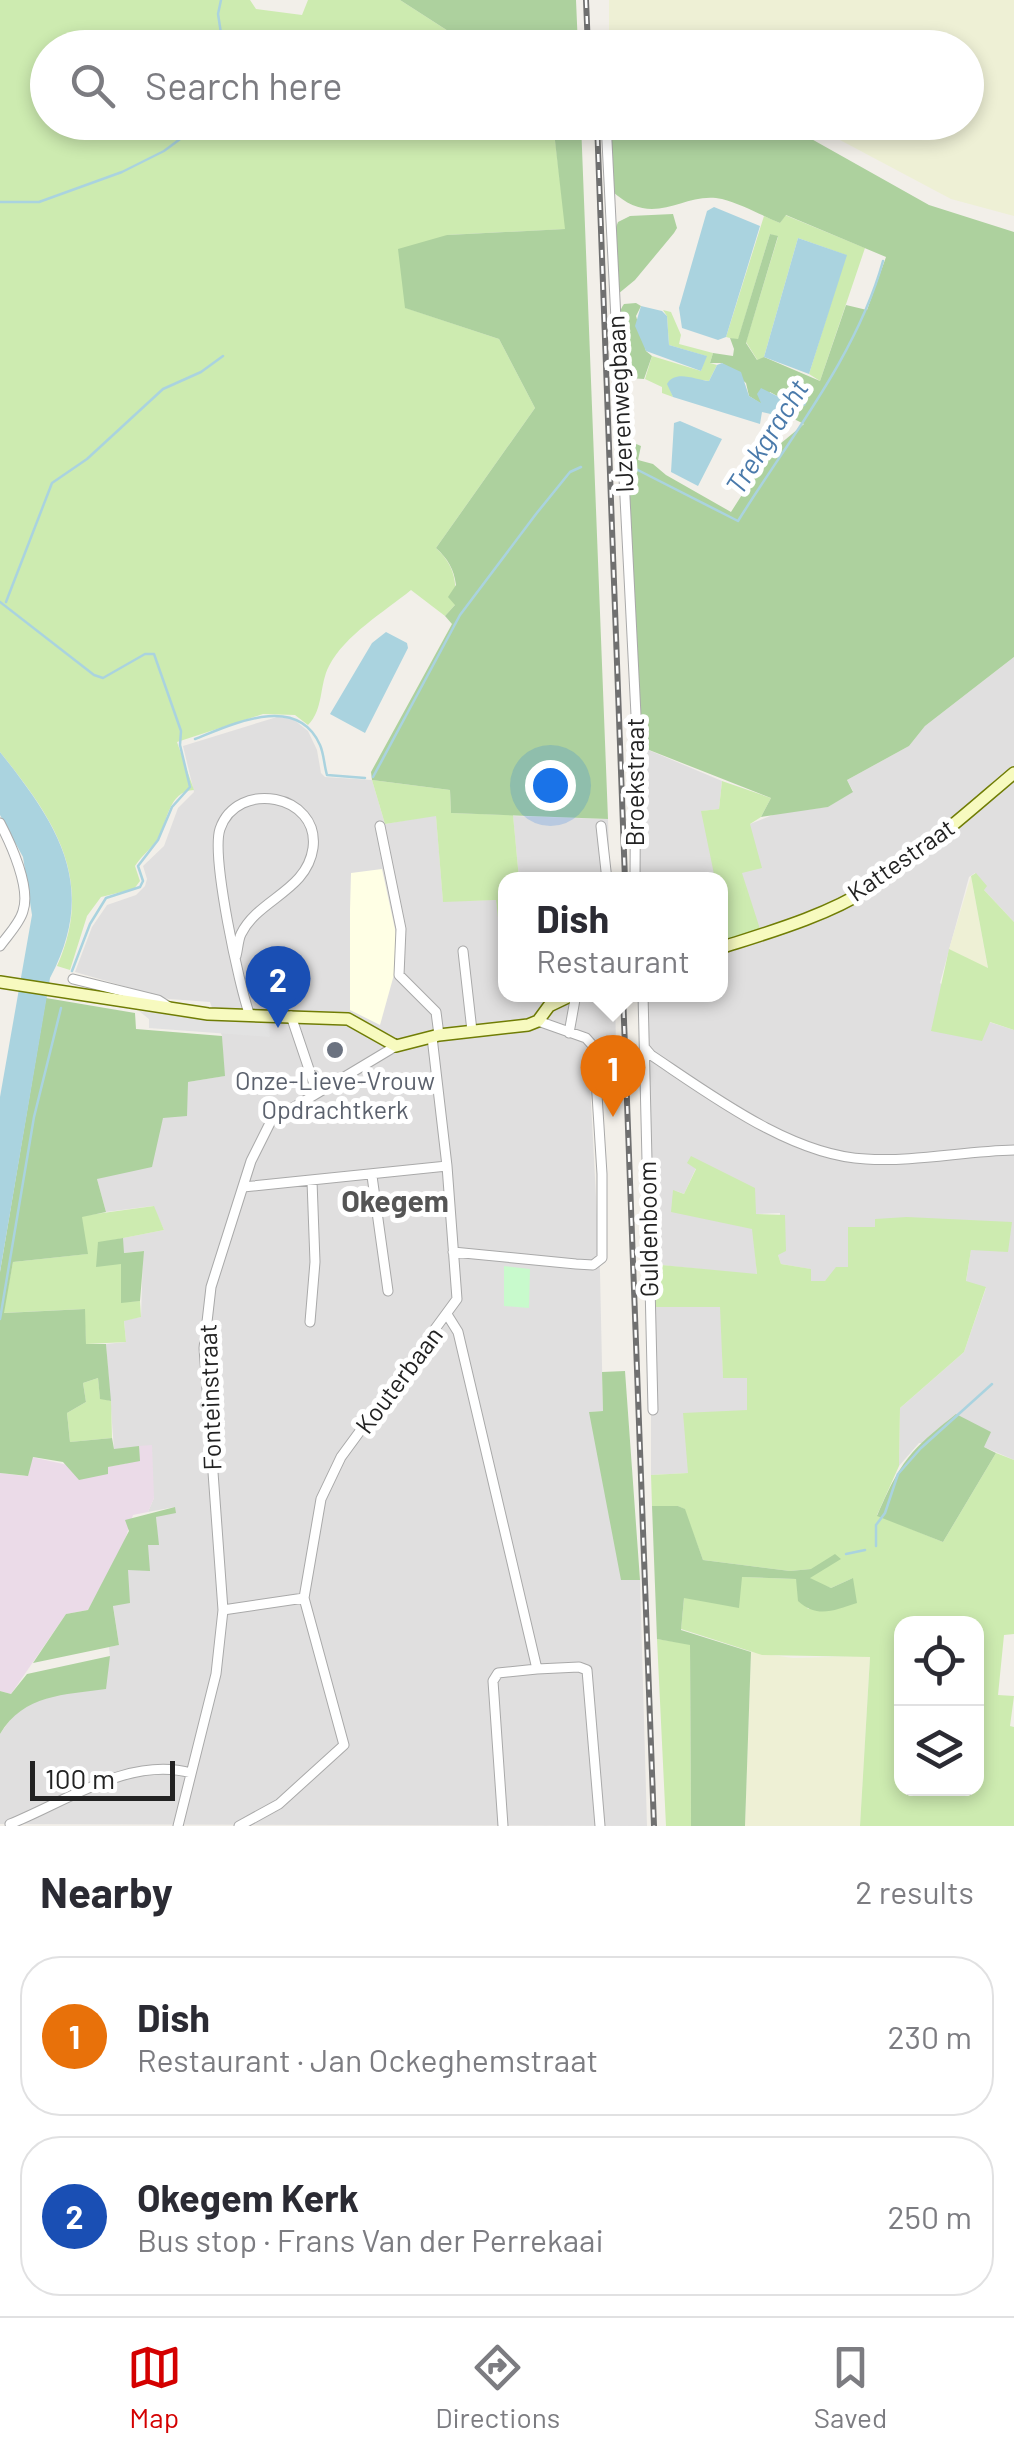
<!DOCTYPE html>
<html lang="en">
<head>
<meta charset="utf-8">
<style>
	body { margin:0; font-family:Barlow,sans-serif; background:#f2f2f3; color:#2b2b33 }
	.controls { position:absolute; right:30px; bottom:30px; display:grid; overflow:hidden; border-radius:20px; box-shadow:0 5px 15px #0003 }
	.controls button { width:90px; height:90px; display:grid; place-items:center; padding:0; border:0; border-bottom:2px solid #e1e1e2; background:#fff; color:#2b2b33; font:50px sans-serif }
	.scale { position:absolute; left:30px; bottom:25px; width:145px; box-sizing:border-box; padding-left:10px; border:5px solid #222; border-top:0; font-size:28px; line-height:35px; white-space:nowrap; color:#222; -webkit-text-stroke:8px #fff; paint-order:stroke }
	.you { position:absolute; left:550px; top:785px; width:35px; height:35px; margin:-25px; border:8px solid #fff; border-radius:50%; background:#1a73e8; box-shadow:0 0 0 15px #1a73e833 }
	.badge { display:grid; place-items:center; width:65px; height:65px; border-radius:50%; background:#d40000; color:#fff; font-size:32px; font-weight:700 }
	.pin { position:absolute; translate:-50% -82px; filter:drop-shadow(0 2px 5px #0008) }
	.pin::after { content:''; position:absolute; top:52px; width:35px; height:30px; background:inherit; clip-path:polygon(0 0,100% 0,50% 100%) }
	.popup { position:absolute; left:498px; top:872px; width:230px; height:130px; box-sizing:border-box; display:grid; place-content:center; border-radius:20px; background:#fff; filter:drop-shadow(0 2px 8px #0005); font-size:32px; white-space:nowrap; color:#7c7c81 }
	.popup b { font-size:38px; color:#2b2b33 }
	.popup::after { content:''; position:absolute; left:50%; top:100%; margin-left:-20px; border:20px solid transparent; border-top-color:#fff }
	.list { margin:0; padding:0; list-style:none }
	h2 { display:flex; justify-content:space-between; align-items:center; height:130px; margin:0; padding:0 40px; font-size:42px }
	h2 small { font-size:32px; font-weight:400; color:#7c7c81 }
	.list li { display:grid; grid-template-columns:65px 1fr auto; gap:30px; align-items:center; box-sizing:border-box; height:160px; margin:0 20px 20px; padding:0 20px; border:2px solid #e1e1e2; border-radius:40px }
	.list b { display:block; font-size:38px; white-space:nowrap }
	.list p { margin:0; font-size:32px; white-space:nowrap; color:#7c7c81 }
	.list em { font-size:32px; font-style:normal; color:#7c7c81 }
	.icon { flex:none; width:55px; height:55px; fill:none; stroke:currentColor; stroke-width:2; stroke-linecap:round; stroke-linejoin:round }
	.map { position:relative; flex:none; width:1014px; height:1826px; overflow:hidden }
	.search { position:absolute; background:#fff; box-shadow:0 5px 15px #0003; left:30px; right:30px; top:30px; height:110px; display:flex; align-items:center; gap:25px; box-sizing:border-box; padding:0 35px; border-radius:55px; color:#7c7c81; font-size:38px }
	.sheet { height:490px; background:#fff }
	nav { display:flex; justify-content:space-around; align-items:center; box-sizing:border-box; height:140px; border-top:2px solid #e1e1e2; background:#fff; font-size:28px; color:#7c7c81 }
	nav a { display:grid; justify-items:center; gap:5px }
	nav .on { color:#d40000 }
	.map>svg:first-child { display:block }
	.residential { fill:#e0dfdf }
	.industrial { fill:#ebdbe8 }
	.education { fill:#ffffe5 }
	.farmland { fill:#eef0d5 }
	.grass { fill:#cdebb0; fill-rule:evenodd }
	.forest { fill:#add19e }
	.park { fill:#c8facc }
	.parking { fill:#e2e2e2 }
	.water { fill:#aad3df }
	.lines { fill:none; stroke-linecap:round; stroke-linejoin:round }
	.stream { stroke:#aad3df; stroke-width:2.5 }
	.minor-casing { stroke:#a9a9a9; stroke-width:11 }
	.secondary-casing { stroke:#707d05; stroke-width:14 }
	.minor { stroke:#fff; stroke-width:9 }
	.secondary { stroke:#f7fabf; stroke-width:11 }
	.rail-casing { stroke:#707070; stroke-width:6 }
	.rail { stroke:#fff; stroke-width:2.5; stroke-dasharray:8; stroke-linecap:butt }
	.worship-dot { fill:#6b7280; stroke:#fff; stroke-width:4 }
	.labels { text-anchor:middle; stroke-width:10; stroke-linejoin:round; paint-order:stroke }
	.street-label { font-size:25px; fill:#222; stroke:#fff }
	.worship-label { font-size:25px; fill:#5b616d; stroke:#fff }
	.water-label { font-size:28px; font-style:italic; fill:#4a7aab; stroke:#fff }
	.quarter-label { font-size:30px; font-weight:bold; fill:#555; stroke:#fff }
</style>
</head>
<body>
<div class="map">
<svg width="1014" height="1826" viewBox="0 0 1014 1826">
	<rect width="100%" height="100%" fill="#f2efe9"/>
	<!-- residential -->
	<path class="residential" d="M1014 657V922L984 890 975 873 969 877 940 983 989 1022 1014 1030V1460L984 1447 919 1443 899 1466 900 1408 964 1352 986 1288 966 1282 971 1249 875 1227H849L848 1268 825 1281H811L810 1269 781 1264 778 1255 780 1213 756 1214 696 1168 684 1194 674 1190 753 1229 757 1275 651 1264 644 995 720 994 721 942 741 872 750 824 778 813 828 807 853 791 847 780 909 746 925 726Z
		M277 717 293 719 308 731 317 750 321 773 325 777 372 780 385 824 436 815 443 901 496 900 500 934H505L506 994 615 995 616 1045 588 1046 600 1272 603 1411 590 1412 622 1580H640L647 1826 0 1824V1734L15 1713 33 1702 49 1697 110 1657 109 1647 119 1645 113 1605 128 1570 148 1545 158 1544 156 1517 175 1507 148 1512 154 1498 114 1449 106 1344 126 1342 124 1320 141 1317 143 1251 123 1253V1238L164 1230 153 1206 106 1212 97 1179 163 1118 188 1082 224 1076 222 1036 210 1002 169 999 75 972 92 927 107 905 136 895 145 886 147 879 143 866 164 846 178 808 194 792 183 746Z
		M639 746 722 781 719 809 702 811 716 879H640Z
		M513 816 608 819 610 879H519Z
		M721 1306 723 1377 747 1378V1411L689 1473 651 1475V1307Z"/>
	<!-- industrial -->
	<path class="industrial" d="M152 1445 154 1498 148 1512 133 1515 122 1549 88 1610 66 1614 11 1694 0 1691V1473L25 1476 32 1457 108 1474 107 1467 140 1461 139 1446Z"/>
	<!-- education -->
	<path class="education" d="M382 869 398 943 395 971 380 1025 350 1010V910L351 873Z"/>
	<!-- farmland -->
	<path class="farmland" d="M609 0H1014V216L951 199 808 123 966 122V48L626 47 609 42Z
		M971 876 988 969 949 949Z
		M751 1652 793 1658 870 1656 860 1826H745Z"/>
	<!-- grass -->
	<path class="grass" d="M0 0H250L256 9 302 15 308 0H400L473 47 48 48V122L553 123 566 229 447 235 406 308 499 339 535 408 436 548C454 565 457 580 455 605L445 616 411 590C384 612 345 635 329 666 319 685 324 709 308 725L295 715 263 714 177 742 194 790C168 791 168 822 157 840 151 849 141 856 135 866L140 881 134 889 101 897 87 916 70 970 57 966C96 879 53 818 0 752Z
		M785 215 865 248 820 381 809 374 846 255 798 238 764 357 758 361 746 342 778 237 770 234 738 340 726 337 764 216 780 223Z
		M663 310 671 312 681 335 679 344 713 353 710 363 717 365 709 381 701 380 670 389 673 397 662 393V387L645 379 652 356 701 371 706 356 669 345 667 316Z
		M372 780 450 790 451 813 513 815 519 879 506 880 505 934 500 935 496 900 443 902 436 816 385 824Z
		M722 781 771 798 761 817 750 824 762 868 742 873 760 929 721 942V924L726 921 720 880 715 879 701 811 719 809Z
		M976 873 987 886 984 890 1014 922V1030L990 1022 982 1041 931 1031 949 949 988 968 971 876Z
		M691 1156 755 1188 756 1214 785 1215 786 1251 778 1255 781 1264 811 1269V1281H825L836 1267H848V1227H875V1219L907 1217 1012 1222 1008 1252 971 1250 966 1281 986 1287 964 1352 900 1408 899 1466 877 1515 943 1542 996 1453 1014 1460V1634L1004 1635 998 1695 1014 1696 1010 1726 1014 1727V1826H860L870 1657 762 1655 681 1629 684 1598 742 1577 796 1579 808 1609 853 1578 831 1588 814 1582 809 1577 811 1569 790 1571 703 1560 684 1509 678 1506H652L651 1475 688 1473 683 1413 747 1410V1378H723L720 1307H651V1264L757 1274 752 1229 671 1212 673 1190 684 1194 696 1169 687 1163ZM902 1624H976V1788H902Z
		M154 1206 164 1230 98 1243 121 1264V1302L140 1301 141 1317 124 1321 126 1342 86 1344 84 1309 3 1313 13 1262 87 1254 81 1216Z
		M98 1378 100 1398 111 1401 112 1438 70 1442 67 1413 86 1402 83 1383Z
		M657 1639 690 1644 691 1826H666Z"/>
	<!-- forest -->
	<path class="forest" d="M400 0H576L578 47H473Z
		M553 123H581L608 819 451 813 450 790 372 780 371 772 452 624 445 616 455 605 448 597 456 585C454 569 448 559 436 548L535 408 499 339 405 308 398 249 447 235 565 229Z
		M608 123H783L929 205 1014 232V657L925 726 909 746 847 780 853 792 828 807 761 817 771 798 639 746 624 462 634 443 641 446 638 460 653 464 666 475 731 512 768 454 804 424 788 416 789 409 783 406 795 401V396L779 397 770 392 763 405 749 396 746 383 722 363H710L713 353 733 356 734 349 730 338 738 339 770 234 778 236 746 343 757 360 764 357 820 381 846 305 867 310 886 257 786 215 780 223C761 215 741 204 722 199 682 190 655 232 611 190Z
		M673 214 677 228 674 233 635 280 618 294 614 233 618 222 630 216Z
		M636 303 641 306 636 316 646 351 652 356 644 379 629 378C627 356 609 325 624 304Z
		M46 998 135 1013 136 1029 222 1036 225 1076 188 1082 187 1116 163 1118 152 1167 97 1179 106 1212 82 1217 88 1254 13 1262 4 1313 85 1309 86 1344H106L111 1401 100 1399 98 1378 83 1383 86 1402 67 1413 70 1442 112 1438 114 1449 139 1446 140 1461 108 1467V1474L79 1480 63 1462 33 1457 28 1476 0 1473V1272Z
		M123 1238 124 1253 144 1251 140 1301 121 1303V1264L96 1267 98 1242Z
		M625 1371 640 1580H621L589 1412 603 1411 602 1372Z
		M956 1414 991 1432 984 1447 996 1453 943 1542 877 1516C901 1461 909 1451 956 1414Z
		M652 1506H678L685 1509 703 1560 790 1571 811 1569 835 1554 841 1559 810 1578 831 1588 853 1578 857 1603C834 1610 818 1619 798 1601L796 1579 742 1577 739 1608 684 1598 681 1630 751 1652 745 1826H691L690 1645 657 1639Z
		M175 1507 176 1513 156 1517 159 1545H148L150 1571 128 1570 130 1603 113 1606 119 1645 33 1663 66 1614 88 1610 129 1531 125 1520Z
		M110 1656 106 1689C64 1695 24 1694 0 1734V1691L11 1694 27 1674Z"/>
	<!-- park -->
	<path class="park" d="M504 1266 530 1269 529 1308 504 1306Z"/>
	<!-- parking -->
	<path class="parking" d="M139 1011 269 1024 270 1037 149 1028V1019Z"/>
	<!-- water -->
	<path class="water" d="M714 207 760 226 726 337 718 340 682 328 679 308 707 211Z
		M798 238 847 255 809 374 764 357Z
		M641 306 662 311 667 316 669 345 707 356 701 371 646 351 635 326Z
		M722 363 741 372 749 396 761 403 757 394 761 388 779 397 802 396 807 401 805 406 795 401 779 408 775 415 762 412 760 424 673 397 667 384C675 369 696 380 709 381L717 365Z
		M680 421 722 439 698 486 671 472 674 423Z
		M386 632 407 643 408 648 365 733 330 714 372 643Z
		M0 752C58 825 99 886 50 978L0 1272V1097L32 915 23 857 0 815Z"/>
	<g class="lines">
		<!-- stream -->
		<path class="stream" d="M221 0 218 14 223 46
			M225 46 248 42
			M0 202H39L122 172 164 151 203 122
			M628 465 738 521C789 439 857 355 883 261
			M0 602 94 675 103 678 145 654H154L181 731 180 745 190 787 172 807 158 840 138 866 143 881 140 887 106 898 90 924 72 971
			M6 602 52 483 87 459 163 389 201 372 223 356
			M195 739C233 724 297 693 320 745 324 754 324 765 327 775L365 778
			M373 777 460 615 536 514 570 472 581 467
			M0 1319 34 1117 61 1008
			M876 1546V1525L885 1513 898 1474 921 1448 992 1384
			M846 1554 865 1550"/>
		<!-- minor casing -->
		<g class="minor-casing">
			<path id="minor" d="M603 44V48
				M606 122 636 715 635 880
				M0 823C11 844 31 888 23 911 20 923 7 936 0 946
				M380 826 401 929 399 975 436 1012 439 1035
				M601 826 607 880
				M463 951 472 1031
				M236 956C238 949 238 940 241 934 258 899 307 891 313 848 320 794 237 779 220 829 211 856 239 986 250 1016
				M73 979 158 1000 169 1007
				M643 994 653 1410
				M291 1016 317 1093
				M569 1033 576 994
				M645 1048 651 1055C711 1095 792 1156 866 1159 915 1162 965 1151 1014 1150
				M372 1176 388 1291
				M243 1187 447 1166
				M453 1252 576 1264 593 1265 602 1258V1174L594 1047 586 1038 538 1021
				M448 1316 458 1332 537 1669 498 1673 493 1681 503 1826
				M310 1322 315 1262 312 1181
				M223 1610 304 1598
				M537 1669 579 1667 587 1670 600 1826
				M10 1824C67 1801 130 1756 191 1773
				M178 1826 216 1674 223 1610 204 1348 211 1287 251 1161 271 1121 396 1046
				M239 1826 279 1804 344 1745 304 1598 321 1499 341 1457 457 1299 447 1166 432 1037"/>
		</g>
		<!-- secondary casing -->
		<g class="secondary-casing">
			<path id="secondary" d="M720 948C770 932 826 916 870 888 921 854 968 812 1014 773
				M0 982 208 1014 348 1019 396 1046 439 1035 528 1025 538 1021 549 1006 574 994"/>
		</g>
		<!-- minor -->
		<use href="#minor" class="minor"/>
		<!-- secondary -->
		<use href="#secondary" class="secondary"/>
		<!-- rail casing -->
		<g class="rail-casing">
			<path id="rail" d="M586 0 588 48
				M597 122 625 880
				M623 994 654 1826"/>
		</g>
		<!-- rail -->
		<use href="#rail" class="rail"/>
	</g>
	<!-- markers -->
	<circle class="worship-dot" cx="335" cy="1050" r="10"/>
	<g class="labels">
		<!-- street labels -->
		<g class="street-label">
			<text transform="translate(620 404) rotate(-93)" y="9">IJzerenwegbaan</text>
			<text transform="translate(635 782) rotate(-90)" y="9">Broekstraat</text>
			<text transform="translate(901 860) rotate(-35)" y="9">Kattestraat</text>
			<text transform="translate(648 1229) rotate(-91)" y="9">Guldenboom</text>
			<text transform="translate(399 1380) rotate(-53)" y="9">Kouterbaan</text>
			<text transform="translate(210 1397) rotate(-92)" y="9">Fonteinstraat</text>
		</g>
		<!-- worship labels -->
		<g class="worship-label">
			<text x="335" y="1090">Onze-Lieve-Vrouw<tspan x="335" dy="29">Opdrachtkerk</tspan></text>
		</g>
		<!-- water labels -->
		<g class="water-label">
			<text transform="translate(767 437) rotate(-58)" y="10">Trekgracht</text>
		</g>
		<!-- quarter labels -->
		<g class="quarter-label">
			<text x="395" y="1212">Okegem</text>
		</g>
	</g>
</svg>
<div class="controls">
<button><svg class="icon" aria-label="locate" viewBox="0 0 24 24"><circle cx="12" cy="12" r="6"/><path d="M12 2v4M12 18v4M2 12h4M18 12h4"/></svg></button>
<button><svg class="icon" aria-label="layers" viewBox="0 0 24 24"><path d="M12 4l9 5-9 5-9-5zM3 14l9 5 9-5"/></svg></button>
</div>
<div class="scale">100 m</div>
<div class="you"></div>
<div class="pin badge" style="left:613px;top:1117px;background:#e8710a">1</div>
<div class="popup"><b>Dish</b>Restaurant</div>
<div class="pin badge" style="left:278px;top:1028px;background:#1a4fb4">2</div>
<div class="search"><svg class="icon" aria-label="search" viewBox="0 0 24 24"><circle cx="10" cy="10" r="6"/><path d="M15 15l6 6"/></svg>Search here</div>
</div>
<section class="sheet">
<h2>Nearby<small>2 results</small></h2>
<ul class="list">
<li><span class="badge" style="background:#e8710a">1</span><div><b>Dish</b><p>Restaurant · Jan Ockeghemstraat</p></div><em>230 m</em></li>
<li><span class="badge" style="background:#1a4fb4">2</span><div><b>Okegem Kerk</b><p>Bus stop · Frans Van der Perrekaai</p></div><em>250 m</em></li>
</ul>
</section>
<nav>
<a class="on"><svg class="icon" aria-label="map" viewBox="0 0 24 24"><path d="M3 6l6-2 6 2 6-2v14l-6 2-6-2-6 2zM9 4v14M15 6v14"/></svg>Map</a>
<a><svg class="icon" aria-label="directions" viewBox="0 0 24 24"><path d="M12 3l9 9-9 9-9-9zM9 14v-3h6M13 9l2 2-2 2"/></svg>Directions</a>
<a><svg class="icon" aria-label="saved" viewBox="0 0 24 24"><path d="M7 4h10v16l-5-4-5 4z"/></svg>Saved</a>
</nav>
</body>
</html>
